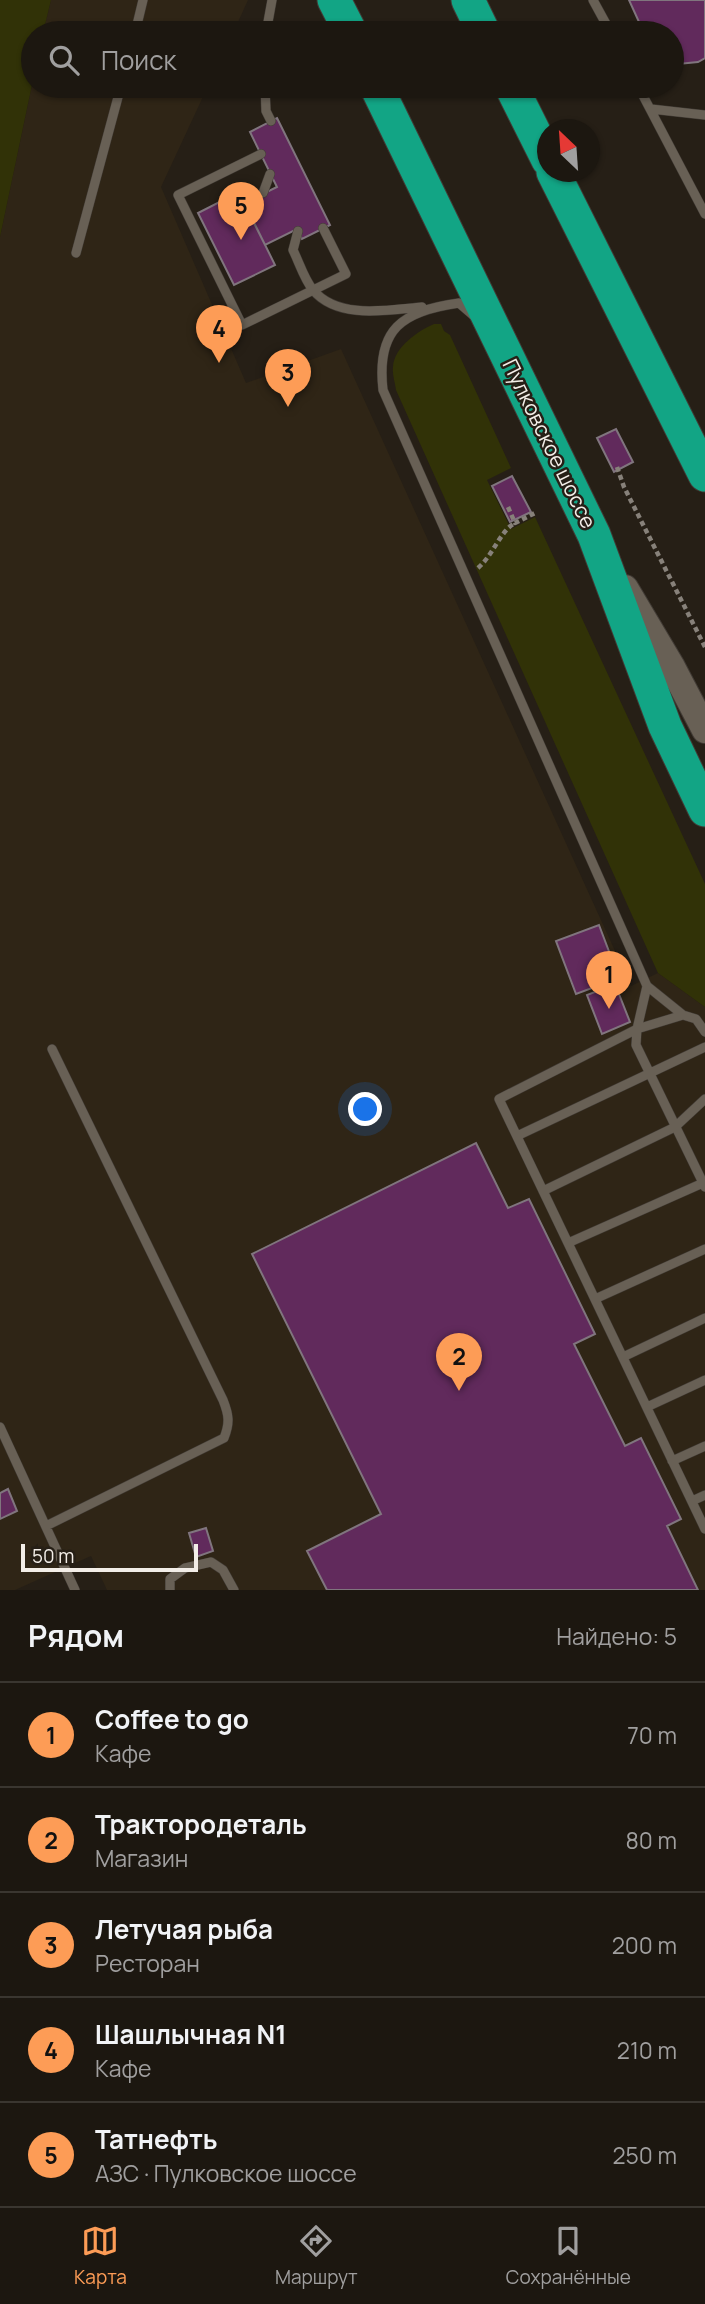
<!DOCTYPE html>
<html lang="ru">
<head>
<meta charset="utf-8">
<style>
	body { margin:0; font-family:Manrope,sans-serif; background:#252019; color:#f1f3f6 }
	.compass { position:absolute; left:537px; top:119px; width:63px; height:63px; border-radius:50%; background:#1c1710; box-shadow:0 2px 5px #0004; rotate:335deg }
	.scale { position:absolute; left:21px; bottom:18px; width:177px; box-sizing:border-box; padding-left:7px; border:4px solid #f3eee8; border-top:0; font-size:19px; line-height:24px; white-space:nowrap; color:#f3eee8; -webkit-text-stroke:5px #261f16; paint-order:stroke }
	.you { position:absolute; left:366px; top:1110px; width:24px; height:24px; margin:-18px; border:5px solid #fff; border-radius:50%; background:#1a73e8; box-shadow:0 0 0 10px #1a73e833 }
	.badge { display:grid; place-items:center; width:46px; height:46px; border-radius:50%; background:#fd9c56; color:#111; font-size:23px; font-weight:700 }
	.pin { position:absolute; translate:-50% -58px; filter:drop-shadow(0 2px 4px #0008) }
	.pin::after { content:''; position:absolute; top:37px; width:24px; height:21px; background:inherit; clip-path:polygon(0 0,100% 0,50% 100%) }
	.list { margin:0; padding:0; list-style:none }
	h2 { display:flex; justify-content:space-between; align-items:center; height:91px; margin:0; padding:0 28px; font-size:30px }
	h2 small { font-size:23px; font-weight:400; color:#a09f9f }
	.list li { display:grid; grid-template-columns:46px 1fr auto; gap:21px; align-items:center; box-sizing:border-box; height:105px; padding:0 28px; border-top:2px solid #3a3630 }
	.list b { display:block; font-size:26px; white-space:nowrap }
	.list p { margin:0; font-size:23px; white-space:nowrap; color:#a09f9f }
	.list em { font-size:23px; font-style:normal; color:#a09f9f }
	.icon { flex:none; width:38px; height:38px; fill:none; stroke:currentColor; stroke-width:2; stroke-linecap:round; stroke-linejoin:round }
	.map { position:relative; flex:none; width:705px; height:1590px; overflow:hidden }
	.search { position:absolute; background:#1c1710; box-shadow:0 2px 5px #0004; left:21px; right:21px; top:21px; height:77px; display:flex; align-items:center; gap:18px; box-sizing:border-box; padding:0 24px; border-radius:38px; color:#a09f9f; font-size:26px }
	.sheet { height:616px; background:#1c1710 }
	nav { display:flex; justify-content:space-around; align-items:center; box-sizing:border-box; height:98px; border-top:2px solid #3a3630; background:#1c1710; font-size:19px; color:#a09f9f }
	nav a { display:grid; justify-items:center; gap:4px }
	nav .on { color:#fd9c56 }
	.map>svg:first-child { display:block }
	.built { fill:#2f2516 }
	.green { fill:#313207 }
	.building { fill:#612a5c; stroke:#80757e; stroke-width:2 }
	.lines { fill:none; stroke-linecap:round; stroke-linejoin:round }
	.lane-casing { stroke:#413b35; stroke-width:10 }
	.secondary-casing { stroke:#413b35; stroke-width:28 }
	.highway-casing { stroke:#413b35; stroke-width:35 }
	.path { stroke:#87817a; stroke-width:4.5; stroke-dasharray:5 3.5; stroke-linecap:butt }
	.lane { stroke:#686055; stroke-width:9 }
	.secondary { stroke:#686055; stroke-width:26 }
	.highway { stroke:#12a585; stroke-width:33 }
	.labels { text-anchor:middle; stroke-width:5; stroke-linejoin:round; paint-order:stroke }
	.street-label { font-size:21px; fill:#f3eee8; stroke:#261f16 }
</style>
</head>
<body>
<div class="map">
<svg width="705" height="1590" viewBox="0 0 705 1590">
	<rect width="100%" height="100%" fill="#261f16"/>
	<!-- built -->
	<path class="built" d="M51 0H248L233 33H43Z
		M33 80V86H208L161 187 246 383 341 349 631 986 658 973 705 1007V1590H107L91 1556 15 1590H0V237Z"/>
	<!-- green -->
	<path class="green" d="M0 0H51L43 33H33V80L0 237Z
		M434 324H441L444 331 450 335 511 468 487 480 511 529 535 517 705 884V1007L658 973 396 390C395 382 392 374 393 367 394 347 418 331 434 324Z"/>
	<!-- building -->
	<path class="building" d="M629 0H705V58L698 62 678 64 672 61V33H644Z
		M277 118 330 225 302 239 297 229 265 245 244 203 277 187 250 132Z
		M239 192 275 265 234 285 198 213Z
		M616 429 633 462 614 472 597 438Z
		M512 476 531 512 510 522 492 486Z
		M599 925 619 978 576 994 556 941Z
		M615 984 630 1022 602 1034 587 995Z
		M476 1143 508 1208 529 1199 595 1334 574 1344 625 1446 641 1438 681 1519 667 1526 698 1590H327L307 1551 381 1514 252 1254Z
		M8 1489 17 1511 0 1519V1493Z
		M206 1528 213 1551 196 1557 189 1533Z"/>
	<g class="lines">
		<!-- lane casing -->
		<g class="lane-casing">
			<path id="lane" d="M593 0 611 33
				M135 33 143 0
				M266 33 272 0
				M265 86 266 111 271 121
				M638 86 705 214
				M651 109 705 115
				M261 154 178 195 242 325 346 274 323 228
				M263 193 270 174
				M298 231 293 250C299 262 304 279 313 290 338 320 388 310 422 307
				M76 253 121 86
				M474 316 459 303C402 311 376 329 383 390L647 986 683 1015 696 1019 705 1032
				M647 986 637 1029 636 1045 705 1187
				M683 1015 637 1029 499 1099 705 1529
				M517 1136 705 1047
				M543 1191 675 1127 705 1099
				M568 1243 705 1182
				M595 1299 705 1249
				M623 1357 705 1318
				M647 1407 705 1380
				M0 1427 75 1590
				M672 1461 705 1446
				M692 1501 705 1495
				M46 1526 224 1438C230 1423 229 1415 223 1400L52 1049
				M170 1590V1579L185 1568 211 1562 223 1570 234 1590"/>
		</g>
		<!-- secondary casing -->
		<g class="secondary-casing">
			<path id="secondary" d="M625 588 672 667 705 730"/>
		</g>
		<!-- highway casing -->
		<g class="highway-casing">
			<path id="highway" d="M334 0 351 33
				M468 0 484 33
				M376 86 594 535 665 726 705 810
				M511 86 548 160
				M553 172 705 475"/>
		</g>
		<!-- path -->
		<path class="path" d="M617 467 624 487 705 647
			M508 507 515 523 537 512
			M478 568C494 554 500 531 515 523"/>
		<!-- lane -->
		<use href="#lane" class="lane"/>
		<!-- secondary -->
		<use href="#secondary" class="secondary"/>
		<!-- highway -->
		<use href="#highway" class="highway"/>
	</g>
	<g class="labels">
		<!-- street labels -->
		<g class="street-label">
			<text transform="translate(549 444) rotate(64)" y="7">Пулковское шоссе</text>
		</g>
	</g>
</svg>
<svg class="compass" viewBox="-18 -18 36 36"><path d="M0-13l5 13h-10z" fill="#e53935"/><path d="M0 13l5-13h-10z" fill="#a09f9f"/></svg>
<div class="scale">50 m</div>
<div class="you"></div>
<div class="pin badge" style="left:609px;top:1009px">1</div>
<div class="pin badge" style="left:459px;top:1391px">2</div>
<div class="pin badge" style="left:288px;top:407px">3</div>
<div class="pin badge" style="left:219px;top:363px">4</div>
<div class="pin badge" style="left:241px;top:240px">5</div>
<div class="search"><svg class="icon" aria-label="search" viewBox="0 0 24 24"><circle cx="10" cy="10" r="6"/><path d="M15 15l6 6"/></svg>Поиск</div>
</div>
<section class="sheet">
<h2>Рядом<small>Найдено: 5</small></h2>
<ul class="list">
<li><span class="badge">1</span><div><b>Coffee to go</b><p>Кафе</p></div><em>70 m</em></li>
<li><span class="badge">2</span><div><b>Трактородеталь</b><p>Магазин</p></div><em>80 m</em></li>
<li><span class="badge">3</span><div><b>Летучая рыба</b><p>Ресторан</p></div><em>200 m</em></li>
<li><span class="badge">4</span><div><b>Шашлычная N1</b><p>Кафе</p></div><em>210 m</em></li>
<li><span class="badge">5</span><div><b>Татнефть</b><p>АЗС · Пулковское шоссе</p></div><em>250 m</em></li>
</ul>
</section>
<nav>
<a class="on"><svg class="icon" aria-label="map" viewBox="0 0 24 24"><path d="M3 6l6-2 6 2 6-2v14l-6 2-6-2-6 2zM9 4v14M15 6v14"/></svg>Карта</a>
<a><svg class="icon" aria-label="directions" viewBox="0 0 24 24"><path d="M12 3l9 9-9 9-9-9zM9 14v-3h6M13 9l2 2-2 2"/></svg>Маршрут</a>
<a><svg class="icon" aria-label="saved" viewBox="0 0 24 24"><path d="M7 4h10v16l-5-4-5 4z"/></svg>Сохранённые</a>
</nav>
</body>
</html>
